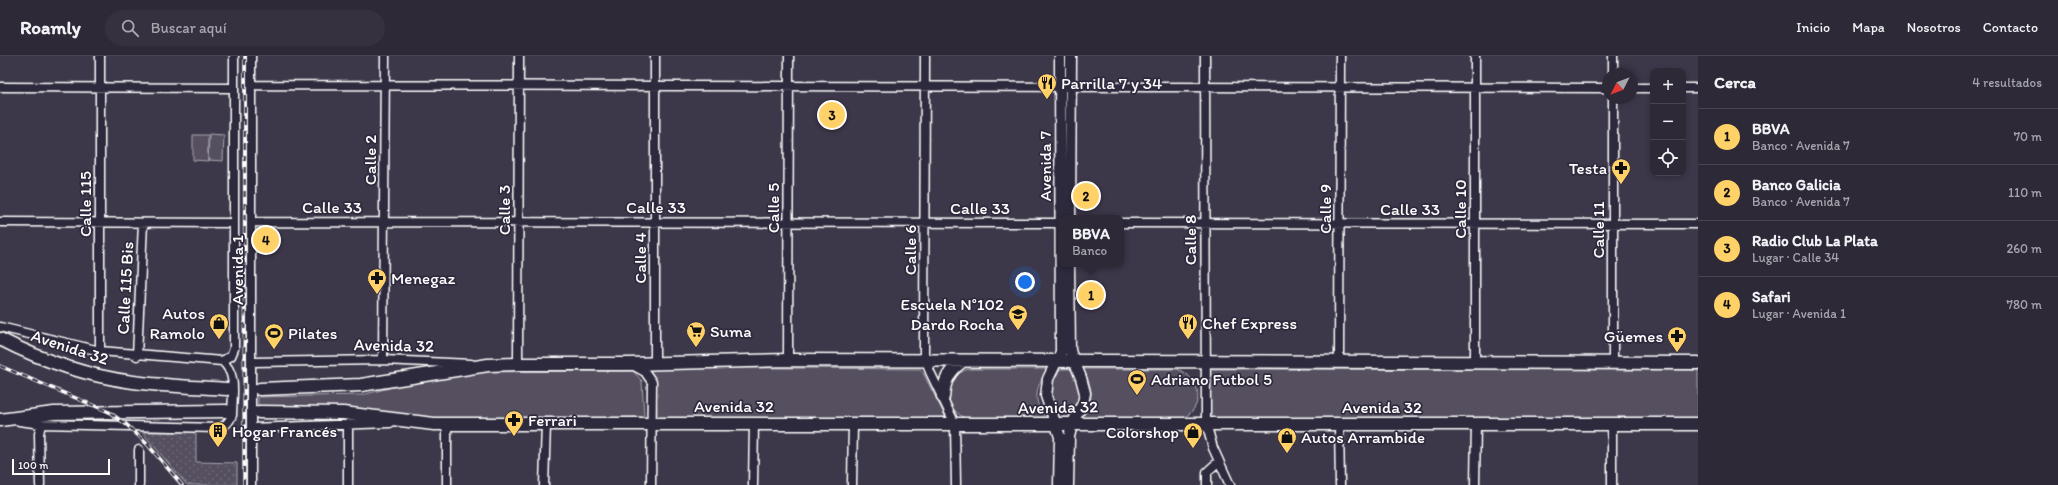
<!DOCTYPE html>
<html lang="es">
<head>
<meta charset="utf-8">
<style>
	body { margin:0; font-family:Itim,sans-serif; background:#35313f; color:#f1f3f6 }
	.controls { position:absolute; right:12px; top:12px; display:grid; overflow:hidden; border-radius:8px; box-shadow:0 2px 6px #0003 }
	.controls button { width:36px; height:36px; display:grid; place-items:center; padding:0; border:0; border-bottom:1px solid #484552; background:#2d2937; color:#f1f3f6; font:20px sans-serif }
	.compass { position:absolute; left:1602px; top:12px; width:36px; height:36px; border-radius:50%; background:#2d2937; box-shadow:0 2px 6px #0003; rotate:228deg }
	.scale { position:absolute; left:12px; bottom:10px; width:98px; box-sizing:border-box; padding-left:4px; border:2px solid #fff; border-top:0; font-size:11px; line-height:14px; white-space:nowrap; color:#fff; -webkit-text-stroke:3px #2f2a3d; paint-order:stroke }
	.you { position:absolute; left:1025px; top:226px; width:14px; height:14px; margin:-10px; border:3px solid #fff; border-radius:50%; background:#1a73e8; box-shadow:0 0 0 6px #1a73e833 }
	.badge { display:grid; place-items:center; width:26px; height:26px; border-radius:50%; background:#ffd166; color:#111; font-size:13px; font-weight:700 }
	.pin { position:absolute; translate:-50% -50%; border:2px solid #fff; box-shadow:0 1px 4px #0006 }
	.popup { position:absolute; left:1058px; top:159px; width:66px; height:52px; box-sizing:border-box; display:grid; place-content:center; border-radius:8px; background:#2d2937; filter:drop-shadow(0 1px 3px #0005); font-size:13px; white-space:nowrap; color:#a7a6ad }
	.popup b { font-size:15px; color:#f1f3f6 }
	.popup::after { content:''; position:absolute; left:50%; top:100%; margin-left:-8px; border:8px solid transparent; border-top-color:#2d2937 }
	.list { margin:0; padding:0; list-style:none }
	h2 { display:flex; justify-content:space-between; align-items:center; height:52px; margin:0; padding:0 16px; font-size:17px }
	h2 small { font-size:13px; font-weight:400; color:#a7a6ad }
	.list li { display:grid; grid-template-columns:26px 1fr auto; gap:12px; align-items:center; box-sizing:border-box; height:56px; padding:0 16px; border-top:1px solid #484552 }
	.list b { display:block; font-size:15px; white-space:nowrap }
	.list p { margin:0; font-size:13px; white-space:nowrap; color:#a7a6ad }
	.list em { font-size:13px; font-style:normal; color:#a7a6ad }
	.icon { flex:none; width:22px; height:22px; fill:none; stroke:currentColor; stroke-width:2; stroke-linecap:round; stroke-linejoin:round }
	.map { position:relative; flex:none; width:1698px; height:429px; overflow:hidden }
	header { display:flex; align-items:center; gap:24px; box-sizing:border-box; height:56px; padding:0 20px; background:#2d2937; border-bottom:1px solid #484552 }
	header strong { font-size:19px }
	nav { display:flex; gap:22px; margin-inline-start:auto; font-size:14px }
	.search { width:280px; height:36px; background:#35313f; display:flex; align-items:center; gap:10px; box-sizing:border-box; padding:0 14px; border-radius:22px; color:#a7a6ad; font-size:15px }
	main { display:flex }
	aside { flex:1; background:#2d2937 }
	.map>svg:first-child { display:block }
	.grass { fill:#555060; stroke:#aaa8b0 }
	.park { fill:url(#park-dots); stroke:#aaa8b0 }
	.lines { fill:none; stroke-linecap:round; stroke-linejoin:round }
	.highway-tunnel { stroke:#504b5b; stroke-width:12; stroke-dasharray:12 6; stroke-linecap:butt }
	.minor-casing { stroke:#fff; stroke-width:11 }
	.major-casing { stroke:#fff; stroke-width:13 }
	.highway-casing { stroke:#fff; stroke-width:15 }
	.minor { stroke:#2f2a3d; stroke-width:8 }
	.major { stroke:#2f2a3d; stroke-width:10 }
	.highway { stroke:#2f2a3d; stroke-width:12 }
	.rail-casing { stroke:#fff; stroke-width:3.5 }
	.rail { stroke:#2f2a3d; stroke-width:2; stroke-dasharray:6; stroke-linecap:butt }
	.labels { text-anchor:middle; stroke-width:3.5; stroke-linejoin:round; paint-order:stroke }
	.poi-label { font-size:17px; fill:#fff; stroke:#2f2a3d; text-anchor:start }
	.street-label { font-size:17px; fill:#fff; stroke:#2f2a3d }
</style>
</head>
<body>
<header>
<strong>Roamly</strong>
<div class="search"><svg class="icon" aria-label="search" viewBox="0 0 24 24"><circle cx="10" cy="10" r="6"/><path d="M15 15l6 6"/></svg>Buscar aquí</div>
<nav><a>Inicio</a><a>Mapa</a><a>Nosotros</a><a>Contacto</a></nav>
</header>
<main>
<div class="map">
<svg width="1698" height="429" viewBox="0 0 1698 429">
	<defs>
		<pattern id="park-dots" width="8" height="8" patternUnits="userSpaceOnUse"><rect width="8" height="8" fill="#555060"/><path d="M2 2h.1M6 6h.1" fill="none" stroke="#6e6a78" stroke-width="1.8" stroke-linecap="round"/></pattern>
	</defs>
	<rect width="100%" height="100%" fill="#3c3749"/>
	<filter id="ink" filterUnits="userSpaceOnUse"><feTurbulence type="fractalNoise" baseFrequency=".025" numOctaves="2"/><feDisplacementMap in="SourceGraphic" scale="8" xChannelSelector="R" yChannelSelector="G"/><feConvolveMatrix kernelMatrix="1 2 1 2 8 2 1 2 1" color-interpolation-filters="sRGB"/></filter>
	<g filter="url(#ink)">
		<!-- grass -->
		<path class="grass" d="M209 78 224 79 223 105 208 104Z
			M193 79H208V105L193 104Z
			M648 311 921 313 946 362 945 364 657 362 656 325Z
			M969 313H1048C1035 332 1032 344 1046 363H969C942 356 942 320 969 313Z
			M1060 313H1070C1087 329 1085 345 1070 362H1059C1047 348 1048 327 1060 313Z
			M1082 313H1177C1203 322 1206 355 1178 364H1080C1095 347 1094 331 1082 313Z
			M1211 313 1698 314V364L1209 363 1208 315Z
			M633 315 642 325 644 361 429 364 258 353V341L362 339 451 316Z"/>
		<!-- park -->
		<path class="park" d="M142 376H196V406L237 407V429H187Z"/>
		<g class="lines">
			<!-- highway-tunnel -->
			<path class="highway-tunnel" d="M227 333H260
				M226 355 259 356"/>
			<!-- minor casing -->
			<g class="minor-casing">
				<path id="minor" d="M655 0V308
					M925 0 924 297 930 316 955 368 956 429
					M1205 0 1206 367 1213 392 1230 429
					M1613 18V0
					M251 29 1608 32
					M0 31 234 32
					M1632 32H1653
					M1683 32H1698
					M0 166 234 167
					M252 166 1061 167
					M1121 167 1698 168
					M0 271 100 295 222 305
					M100 295V0
					M137 300 143 167
					M383 304 385 0
					M788 304 789 0
					M222 305 231 300 234 293V0
					M252 306 383 304 471 308
					M1339 306 1340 0
					M1475 306V0
					M1613 307V42
					M518 308 519 0
					M634 310 645 316 652 326 651 429
					M19 365 41 368 218 372C225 370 229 367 232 359 232 341 238 318 222 305
					M1339 368 1340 429
					M251 372 390 367
					M40 429 39 378 41 368
					M139 429V394
					M251 429V0
					M348 429V368
					M447 429V368
					M544 429 546 368
					M753 429 754 367
					M852 429 853 367
					M1207 429V416L1219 405
					M1475 429 1476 367
					M1612 429V368"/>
			</g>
			<!-- major casing -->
			<g class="major-casing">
				<path id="major" d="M1070 162 1071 0
					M1059 429 1060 381 1046 340 1048 323 1061 296 1060 0
					M1068 429 1069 381 1072 368 1083 347 1085 337 1081 322 1070 295 1069 208"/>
			</g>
			<!-- highway casing -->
			<g class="highway-casing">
				<path id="highway" d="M0 283C41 304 87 320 133 326 164 330 196 331 227 333
					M260 333 361 329 488 309 518 308H629L788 304 1698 307
					M943 341C944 325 949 314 963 305
					M259 356 343 357 434 368H1698
					M0 364 54 357 226 355"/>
			</g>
			<!-- minor -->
			<use href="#minor" class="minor"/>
			<!-- major -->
			<use href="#major" class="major"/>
			<!-- highway -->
			<use href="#highway" class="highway"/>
			<!-- rail casing -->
			<g class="rail-casing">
				<path id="rail" d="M0 310 109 356 127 369 148 389 182 429
					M244 429 245 0"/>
			</g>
			<!-- rail -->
			<use href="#rail" class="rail"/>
		</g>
	</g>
	<!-- icons -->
	<defs>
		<g id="restaurant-pin" transform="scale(1)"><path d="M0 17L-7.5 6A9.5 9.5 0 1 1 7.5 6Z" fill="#ffd166" stroke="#2f2a3d"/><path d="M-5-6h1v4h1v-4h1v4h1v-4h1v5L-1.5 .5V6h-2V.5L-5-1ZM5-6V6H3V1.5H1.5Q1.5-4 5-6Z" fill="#111"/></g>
		<g id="pharmacy-pin" transform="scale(1)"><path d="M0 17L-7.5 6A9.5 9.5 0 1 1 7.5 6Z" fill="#ffd166" stroke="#2f2a3d"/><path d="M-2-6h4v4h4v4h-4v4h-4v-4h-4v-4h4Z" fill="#111"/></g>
		<g id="school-pin" transform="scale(1)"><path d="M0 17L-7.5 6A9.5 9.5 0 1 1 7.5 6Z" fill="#ffd166" stroke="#2f2a3d"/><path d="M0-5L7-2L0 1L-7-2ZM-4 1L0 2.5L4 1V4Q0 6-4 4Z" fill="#111"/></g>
		<g id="shop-pin" transform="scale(1)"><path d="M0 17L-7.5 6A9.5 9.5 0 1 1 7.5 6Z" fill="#ffd166" stroke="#2f2a3d"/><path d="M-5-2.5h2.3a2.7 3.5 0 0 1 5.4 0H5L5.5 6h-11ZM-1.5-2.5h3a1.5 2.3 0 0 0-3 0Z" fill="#111"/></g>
		<g id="supermarket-pin" transform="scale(1)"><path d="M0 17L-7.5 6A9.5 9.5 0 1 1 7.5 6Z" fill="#ffd166" stroke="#2f2a3d"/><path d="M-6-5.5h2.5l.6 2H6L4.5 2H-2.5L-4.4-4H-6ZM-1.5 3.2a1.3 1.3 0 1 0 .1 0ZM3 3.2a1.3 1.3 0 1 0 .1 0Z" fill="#111"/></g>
		<g id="stadium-pin" transform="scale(1)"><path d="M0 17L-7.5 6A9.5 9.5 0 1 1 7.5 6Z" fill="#ffd166" stroke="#2f2a3d"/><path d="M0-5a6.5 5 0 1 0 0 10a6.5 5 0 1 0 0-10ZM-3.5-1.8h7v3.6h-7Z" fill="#111"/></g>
		<g id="building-pin" transform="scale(1)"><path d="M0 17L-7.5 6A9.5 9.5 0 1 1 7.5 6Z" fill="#ffd166" stroke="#2f2a3d"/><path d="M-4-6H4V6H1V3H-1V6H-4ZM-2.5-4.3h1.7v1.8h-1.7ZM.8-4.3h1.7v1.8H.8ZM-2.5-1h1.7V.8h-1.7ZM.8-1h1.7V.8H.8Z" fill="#111"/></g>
	</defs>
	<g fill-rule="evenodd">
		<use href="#restaurant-pin" x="1047" y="27"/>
		<use href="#pharmacy-pin" x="1621" y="112"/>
		<use href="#pharmacy-pin" x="377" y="222"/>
		<use href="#school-pin" x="1018" y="258"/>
		<use href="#shop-pin" x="219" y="267"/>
		<use href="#restaurant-pin" x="1188" y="267"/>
		<use href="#supermarket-pin" x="696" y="275"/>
		<use href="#stadium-pin" x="274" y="277"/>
		<use href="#pharmacy-pin" x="1677" y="280"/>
		<use href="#stadium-pin" x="1137" y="323"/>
		<use href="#pharmacy-pin" x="514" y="364"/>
		<use href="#building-pin" x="218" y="375"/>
		<use href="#shop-pin" x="1193" y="376"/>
		<use href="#shop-pin" x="1287" y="381"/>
	</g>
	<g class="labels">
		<!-- poi labels -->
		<g class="poi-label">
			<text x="1061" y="33">Parrilla 7 y 34</text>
			<text x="1607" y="118" text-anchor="end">Testa</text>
			<text x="391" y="228">Menegaz</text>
			<text x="1004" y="254" text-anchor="end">Escuela N°102<tspan x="1004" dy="20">Dardo Rocha</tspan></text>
			<text x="205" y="263" text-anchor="end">Autos<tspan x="205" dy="20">Ramolo</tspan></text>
			<text x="1202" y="273">Chef Express</text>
			<text x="710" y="281">Suma</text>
			<text x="288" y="283">Pilates</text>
			<text x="1663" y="286" text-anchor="end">Güemes</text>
			<text x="1151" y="329">Adriano Futbol 5</text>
			<text x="528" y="370">Ferrari</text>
			<text x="232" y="381">Hogar Francés</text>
			<text x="1179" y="382" text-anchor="end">Colorshop</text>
			<text x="1301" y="387">Autos Arrambide</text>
		</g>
		<!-- street labels -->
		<g class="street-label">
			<text transform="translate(370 104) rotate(-90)" y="6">Calle 2</text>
			<text transform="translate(1045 110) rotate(-90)" y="6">Avenida 7</text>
			<text transform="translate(85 148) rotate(-90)" y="6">Calle 115</text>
			<text x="332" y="157">Calle 33</text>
			<text x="656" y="157">Calle 33</text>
			<text transform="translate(773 152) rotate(-90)" y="6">Calle 5</text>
			<text x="980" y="158">Calle 33</text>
			<text transform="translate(1325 153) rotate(-90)" y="6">Calle 9</text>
			<text x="1410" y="159">Calle 33</text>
			<text transform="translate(1460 153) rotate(-90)" y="6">Calle 10</text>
			<text transform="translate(504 154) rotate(-90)" y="6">Calle 3</text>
			<text transform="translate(1598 174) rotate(-90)" y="6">Calle 11</text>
			<text transform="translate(1190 184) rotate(-90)" y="6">Calle 8</text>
			<text transform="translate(910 194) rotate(-90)" y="6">Calle 6</text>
			<text transform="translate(640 202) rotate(-90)" y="6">Calle 4</text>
			<text transform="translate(237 214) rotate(-90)" y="6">Avenida 1</text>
			<text transform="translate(125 232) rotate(-87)" y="6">Calle 115 Bis</text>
			<text transform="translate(394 289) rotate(1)" y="6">Avenida 32</text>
			<text transform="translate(70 291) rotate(18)" y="6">Avenida 32</text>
			<text x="734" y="356">Avenida 32</text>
			<text transform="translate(1058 351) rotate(-1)" y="6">Avenida 32</text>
			<text x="1382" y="357">Avenida 32</text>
		</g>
	</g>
</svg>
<div class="controls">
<button>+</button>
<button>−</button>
<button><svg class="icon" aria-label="locate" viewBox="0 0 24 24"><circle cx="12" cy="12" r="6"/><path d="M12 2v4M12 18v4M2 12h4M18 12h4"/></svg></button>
</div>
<svg class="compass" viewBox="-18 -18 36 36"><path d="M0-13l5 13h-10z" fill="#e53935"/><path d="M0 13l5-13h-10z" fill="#a7a6ad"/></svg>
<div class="scale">100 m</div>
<div class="you"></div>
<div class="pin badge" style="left:1091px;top:239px">1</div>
<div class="popup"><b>BBVA</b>Banco</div>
<div class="pin badge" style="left:1086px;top:140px">2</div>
<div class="pin badge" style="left:832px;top:59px">3</div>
<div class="pin badge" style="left:266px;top:184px">4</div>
</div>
<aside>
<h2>Cerca<small>4 resultados</small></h2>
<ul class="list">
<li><span class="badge">1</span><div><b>BBVA</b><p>Banco · Avenida 7</p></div><em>70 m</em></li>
<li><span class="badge">2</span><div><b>Banco Galicia</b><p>Banco · Avenida 7</p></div><em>110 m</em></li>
<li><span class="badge">3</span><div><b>Radio Club La Plata</b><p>Lugar · Calle 34</p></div><em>260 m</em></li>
<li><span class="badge">4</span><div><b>Safari</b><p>Lugar · Avenida 1</p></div><em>780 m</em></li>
</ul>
</aside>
</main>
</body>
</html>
